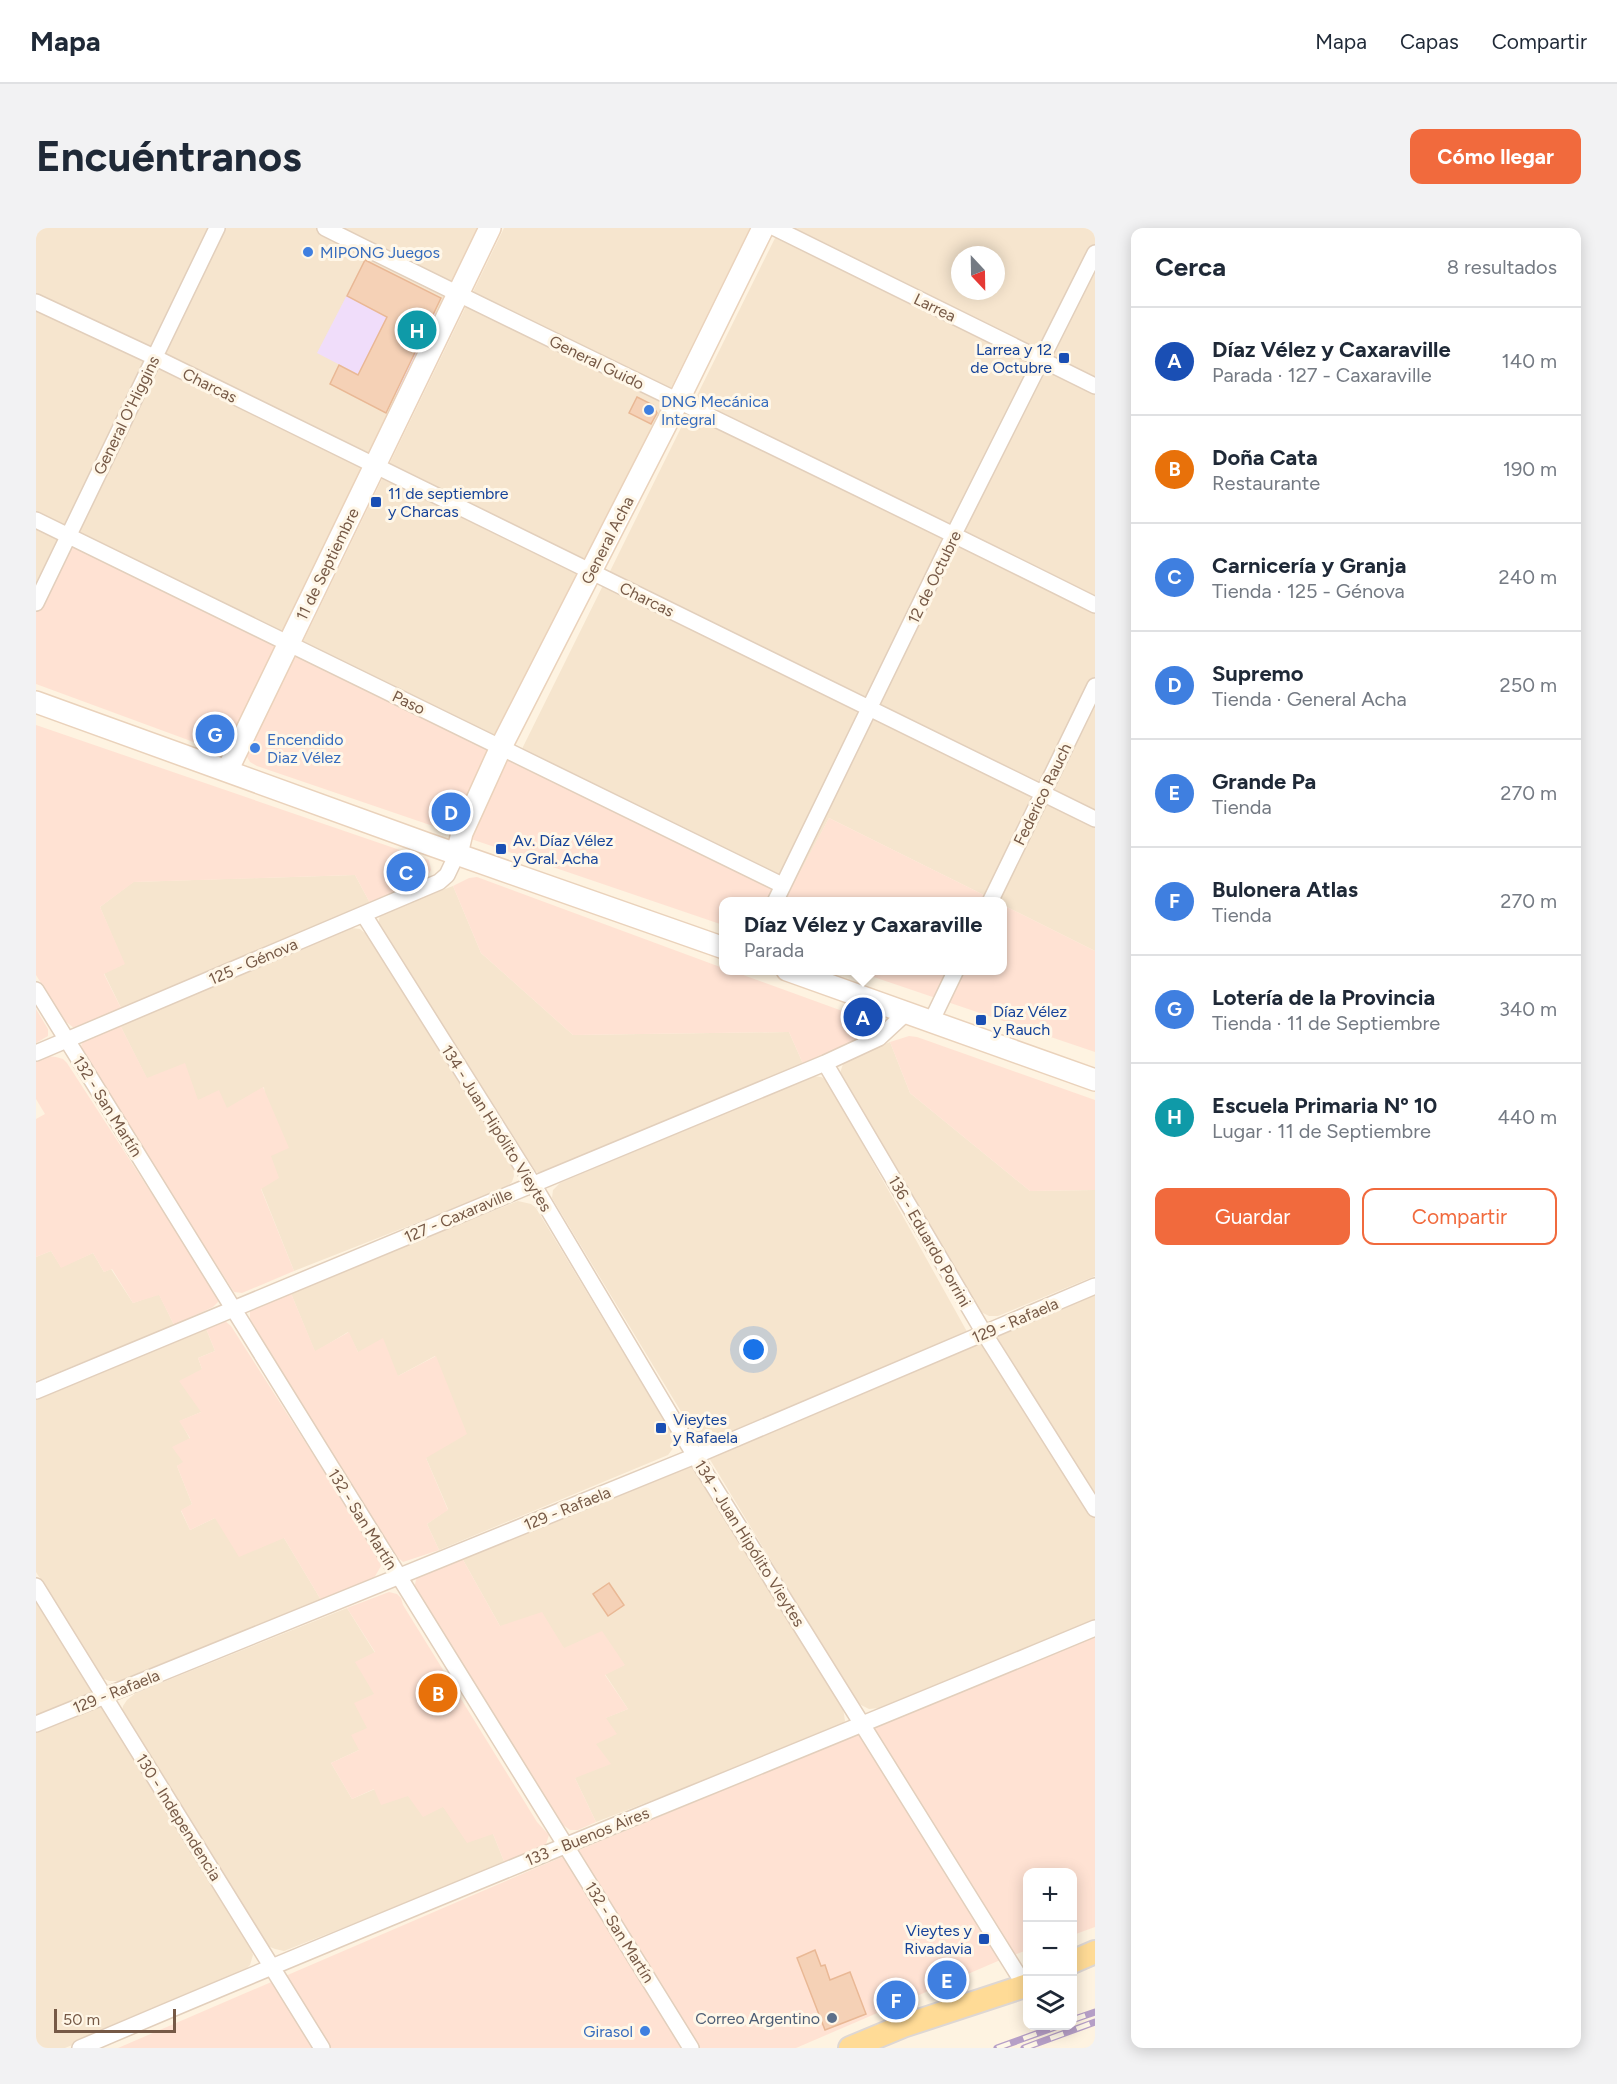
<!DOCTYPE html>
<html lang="es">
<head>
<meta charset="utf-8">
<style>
	body { margin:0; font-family:Figtree,sans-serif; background:#f2f2f3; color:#1f2937 }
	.controls { position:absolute; right:18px; bottom:18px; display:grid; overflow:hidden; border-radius:12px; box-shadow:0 3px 15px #0003 }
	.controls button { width:54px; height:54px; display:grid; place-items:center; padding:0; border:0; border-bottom:2px solid #e0e1e3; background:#fff; color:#1f2937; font:30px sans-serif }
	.compass { position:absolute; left:915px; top:18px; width:54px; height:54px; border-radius:50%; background:#fff; box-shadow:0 3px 15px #0003; rotate:158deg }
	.scale { position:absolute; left:18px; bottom:15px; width:122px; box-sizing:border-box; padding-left:6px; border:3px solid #765946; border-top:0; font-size:16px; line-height:21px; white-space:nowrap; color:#765946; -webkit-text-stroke:4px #fff7e8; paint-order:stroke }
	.you { position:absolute; left:718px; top:1122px; width:21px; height:21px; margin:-15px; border:4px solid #fff; border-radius:50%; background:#1a73e8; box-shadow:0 0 0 9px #1a73e833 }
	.badge { display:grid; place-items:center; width:39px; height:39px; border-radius:50%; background:#f16a3d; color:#fff; font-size:20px; font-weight:700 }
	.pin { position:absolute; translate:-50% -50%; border:3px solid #fff; box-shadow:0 2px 6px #0006 }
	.popup { position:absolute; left:683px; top:669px; width:288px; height:78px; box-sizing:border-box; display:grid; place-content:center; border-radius:12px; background:#fff; filter:drop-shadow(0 2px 4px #0005); font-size:20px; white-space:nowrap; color:#747a83 }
	.popup b { font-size:22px; color:#1f2937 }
	.popup::after { content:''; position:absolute; left:50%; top:100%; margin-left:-12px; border:12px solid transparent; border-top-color:#fff }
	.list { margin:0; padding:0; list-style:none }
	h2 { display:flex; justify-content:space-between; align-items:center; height:78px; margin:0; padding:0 24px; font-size:26px }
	h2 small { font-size:20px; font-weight:400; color:#747a83 }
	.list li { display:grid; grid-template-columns:39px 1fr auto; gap:18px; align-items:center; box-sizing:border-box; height:108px; padding:0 24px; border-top:2px solid #e0e1e3 }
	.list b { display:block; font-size:22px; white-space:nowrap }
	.list p { margin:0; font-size:20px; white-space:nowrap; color:#747a83 }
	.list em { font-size:20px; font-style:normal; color:#747a83 }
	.actions { display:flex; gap:12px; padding:18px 24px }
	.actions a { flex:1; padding:14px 0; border:2px solid #f16a3d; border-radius:12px; text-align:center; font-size:21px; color:#f16a3d }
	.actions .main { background:#f16a3d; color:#fff }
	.icon { flex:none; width:33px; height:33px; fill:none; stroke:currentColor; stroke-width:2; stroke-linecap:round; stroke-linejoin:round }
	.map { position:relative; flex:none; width:1059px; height:1820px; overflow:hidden; border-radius:12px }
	header { display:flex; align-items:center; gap:36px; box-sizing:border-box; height:84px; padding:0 30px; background:#fff; border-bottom:2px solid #e0e1e3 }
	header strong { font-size:28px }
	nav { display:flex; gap:33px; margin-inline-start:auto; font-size:21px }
	.intro { display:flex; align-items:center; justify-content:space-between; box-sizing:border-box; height:144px; padding:0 36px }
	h1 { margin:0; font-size:42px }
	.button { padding:15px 27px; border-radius:12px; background:#f16a3d; color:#fff; font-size:21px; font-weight:700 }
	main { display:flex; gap:36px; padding:0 36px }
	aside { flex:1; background:#fff; border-radius:12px; box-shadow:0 3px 15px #0003 }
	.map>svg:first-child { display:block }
	.residential { fill:#f6e5ce; fill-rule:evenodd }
	.commercial { fill:#ffe2d3 }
	.education { fill:#f0ddfa }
	.building { fill:#f5d1b6; stroke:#e9b895; stroke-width:1.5 }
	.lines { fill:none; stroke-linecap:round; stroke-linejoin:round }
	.street-casing { stroke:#e2cfbc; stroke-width:18 }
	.secondary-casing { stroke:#ead2bb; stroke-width:24 }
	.primary-casing { stroke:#ded7d3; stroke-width:26 }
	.street { stroke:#fff; stroke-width:15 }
	.secondary { stroke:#fff; stroke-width:21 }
	.primary { stroke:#ffdb96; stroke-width:22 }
	.rail-casing { stroke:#b69fc7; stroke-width:7 }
	.rail { stroke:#fff7e8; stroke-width:4.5; stroke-dasharray:14; stroke-linecap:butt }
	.shop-dot { fill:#3f7fe0; stroke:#fff7e8; stroke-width:2 }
	.transit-dot { fill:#1a4fb4; stroke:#fff7e8; stroke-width:2 }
	.service-dot { fill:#5c6f8a; stroke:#fff7e8; stroke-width:2 }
	.labels { text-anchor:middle; stroke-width:6; stroke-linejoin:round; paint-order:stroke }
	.shop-label { font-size:16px; fill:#366cbe; stroke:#fff7e8; text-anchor:start }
	.street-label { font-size:16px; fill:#765946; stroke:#fff7e8 }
	.transit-label { font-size:16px; fill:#164399; stroke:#fff7e8; text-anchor:start }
	.service-label { font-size:16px; fill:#4e5e75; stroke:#fff7e8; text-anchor:end }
</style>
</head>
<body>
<header>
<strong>Mapa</strong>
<nav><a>Mapa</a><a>Capas</a><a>Compartir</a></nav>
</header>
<div class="intro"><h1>Encuéntranos</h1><a class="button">Cómo llegar</a></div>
<main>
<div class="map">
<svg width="1059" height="1820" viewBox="0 0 1059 1820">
	<rect width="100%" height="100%" fill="#fef3e1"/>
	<!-- residential -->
	<path class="residential" d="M0 0H443L243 419 0 365Z
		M468 0H714L456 522 261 426Z
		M744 0H1059V723L967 677 966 674 960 673 793 590 754 664 480 533ZM924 27H960V63H924Z
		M319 647 334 675 86 782 68 745 88 736 64 679 97 654Z
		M417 658 445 725 537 807 753 804 768 838 510 944 503 945 497 942 342 699 344 686Z
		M316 700 324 701 330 706 477 940 478 948 476 954 469 960 258 1043 225 960 235 928 228 859 191 881 162 872 111 851 84 797Z
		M854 814 874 865 994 963 1059 962V1048L962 1088H953L945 1084 939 1076 803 848 807 836 812 831Z
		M777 848 785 849 791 852 939 1118 1059 1067V1392L844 1480 833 1481 821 1475 516 970 517 962 524 955Z
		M482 973 495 976 500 980 638 1209V1219L632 1227 403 1322 391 1296 412 1281 390 1230 399 1128 362 1148 322 1124 312 1104 279 1124 254 1063Z
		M15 1023 25 1039 57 1025 68 1044 75 1041 97 1075 123 1066 138 1097 0 1153V1029Z
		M169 1098 179 1123 162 1130 166 1141 165 1184 144 1193 154 1211 147 1235 141 1238 156 1276 145 1283 154 1302 179 1290 248 1310 285 1372 82 1453H73L66 1450 0 1344V1172Z
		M652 1237 660 1240 807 1480 809 1493 804 1500 560 1594 539 1550 559 1516 569 1490 592 1481 569 1446 588 1437 528 1420 464 1398 426 1330Z
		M0 1371 215 1721 217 1727 214 1737 206 1745 29 1820H0Z
		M311 1380 339 1425 338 1466 331 1500 323 1522 295 1535 316 1571 339 1561 372 1568 407 1579 457 1606 469 1636 248 1723 239 1721 232 1718 86 1483 87 1478 91 1472 100 1465Z"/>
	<!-- commercial -->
	<path class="commercial" d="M24 311 243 419 196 518 182 523 0 456V365Z
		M261 426 753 664 793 590 960 673 688 674 687 697 221 538 214 534 210 527 211 517Z
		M0 497 393 632 395 642 389 653 334 675 319 647 98 654 64 679 89 736 68 746 86 782 44 800H38L29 793 0 747Z
		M441 649 687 740 688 742 696 743 823 789 832 797 834 806 831 811 768 838 753 804 537 807 445 725 417 658 433 650Z
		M967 677 1059 723V824L820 743 966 742Z
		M0 781 12 801V808L0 815Z
		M84 797 111 850 149 835 162 872 183 862 191 880 227 859 253 920 235 928 243 950 225 961 258 1043 206 1065 198 1064 194 1058 47 827 45 820 46 813Z
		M873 808 881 809 1059 872V962L994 963 874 865 854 814Z
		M11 828 20 829 27 831 31 835 182 1068V1074L177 1079 138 1097 123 1067 97 1075 76 1041 68 1044 57 1025 25 1040 15 1023 0 1029V891L9 886 0 871V833Z
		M254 1063 279 1123 313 1104 322 1124 347 1110 362 1148 400 1128 431 1206 390 1230 412 1282 391 1296 403 1322 367 1334 358 1326 214 1091V1082Z
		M182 1093H189L195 1098 344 1331 345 1338 338 1350 285 1372 248 1310 203 1329 179 1290 154 1302 145 1282 156 1276 141 1238 147 1234 136 1219 154 1210 143 1193 165 1184 143 1153 166 1141 162 1130 179 1123 169 1098Z
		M426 1330 464 1398 506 1384 528 1420 566 1403 589 1437 569 1447 592 1481 570 1490 581 1506 560 1516 575 1536 539 1550 560 1594 542 1602H534L527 1597 378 1360 381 1348Z
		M353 1364 361 1366 365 1370 367 1377 501 1594 513 1607 509 1619 469 1636 457 1606 431 1615 407 1579 387 1589 372 1568 345 1577 338 1561 316 1571 295 1535 323 1522 315 1507 331 1500 318 1475 338 1466 319 1434 339 1424 311 1380Z
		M1059 1408V1699L1037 1707 1036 1644H992L991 1722 962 1733 760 1820H82L507 1637Z"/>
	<!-- education -->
	<path class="education" d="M329 32 405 70 397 84 404 88 364 168 281 125Z"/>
	<!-- building -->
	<path class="building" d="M329 32 405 70 350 185 294 156 303 137 322 147 351 89 311 68Z
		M601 169 617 177 621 185 615 196 593 185Z
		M409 567 426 574 417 594 411 597 398 591Z
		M573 1355 588 1377 572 1388 557 1366Z
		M779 1722 785 1738 789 1737 794 1752 814 1744 830 1786 789 1802 761 1730Z"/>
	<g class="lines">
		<!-- street casing -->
		<g class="street-casing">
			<path id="street" d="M289 0C545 128 804 249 1059 377
				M739 0 1059 158
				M0 74 118 129 1059 591
				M0 292 746 657
				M0 375 181 0
				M739 674 918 306 1059 25
				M954 674 1059 458
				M328 687 497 956 659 1228 989 1758
				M0 762 655 1820
				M895 794 920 742
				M0 825 403 654 411 647 421 626
				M789 835 948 1105 1059 1281
				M0 1163 789 835 843 810 870 785
				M0 1358 286 1820
				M0 1496 659 1228 1059 1058
				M44 1820C380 1676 721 1541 1059 1400"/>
		</g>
		<!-- secondary casing -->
		<g class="secondary-casing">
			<path id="secondary" d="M0 474 392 616 688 720
				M191 543 454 0
				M421 626 426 605 465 519 642 173 727 0
				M751 742 1059 852"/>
		</g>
		<!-- primary casing -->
		<g class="primary-casing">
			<path id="primary" d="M1036 1734 1059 1724
				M814 1820 867 1798 992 1757"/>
		</g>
		<!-- street -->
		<use href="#street" class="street"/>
		<!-- secondary -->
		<use href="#secondary" class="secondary"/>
		<!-- primary -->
		<use href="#primary" class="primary"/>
		<!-- rail casing -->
		<g class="rail-casing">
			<path id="rail" d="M1036 1792 1059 1784
				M961 1820 1022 1798
				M988 1820 1059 1794"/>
		</g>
		<!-- rail -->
		<use href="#rail" class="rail"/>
	</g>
	<!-- markers -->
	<g class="shop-dot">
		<circle cx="272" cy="24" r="6"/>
		<circle cx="613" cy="182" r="6"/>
		<circle cx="219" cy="520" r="6"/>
		<circle cx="609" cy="1803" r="6"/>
	</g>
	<g class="transit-dot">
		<rect x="1022" y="124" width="12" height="12" rx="3"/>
		<rect x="334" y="268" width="12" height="12" rx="3"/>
		<rect x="459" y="615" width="12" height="12" rx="3"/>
		<rect x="939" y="786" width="12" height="12" rx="3"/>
		<rect x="619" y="1194" width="12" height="12" rx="3"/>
		<rect x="942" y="1705" width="12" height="12" rx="3"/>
	</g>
	<circle class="service-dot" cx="796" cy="1790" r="6"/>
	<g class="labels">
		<!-- shop labels -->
		<g class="shop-label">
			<text x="284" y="30">MIPONG Juegos</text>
			<text x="625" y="179">DNG Mecánica<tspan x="625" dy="18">Integral</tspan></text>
			<text x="231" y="517">Encendido<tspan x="231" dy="18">Diaz Vélez</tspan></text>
			<text x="597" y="1809" text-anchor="end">Girasol</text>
		</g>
		<!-- street labels -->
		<g class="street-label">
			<text transform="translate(899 79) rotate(26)" y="6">Larrea</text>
			<text transform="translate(561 134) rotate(26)" y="6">General Guido</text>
			<text transform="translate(174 157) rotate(26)" y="6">Charcas</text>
			<text transform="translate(90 187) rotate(-64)" y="6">General O'Higgins</text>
			<text transform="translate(571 312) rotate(-63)" y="6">General Acha</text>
			<text transform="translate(291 336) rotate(-64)" y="6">11 de Septiembre</text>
			<text transform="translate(898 349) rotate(-64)" y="6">12 de Octubre</text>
			<text transform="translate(611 371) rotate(26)" y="6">Charcas</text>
			<text transform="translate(373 474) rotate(26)" y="6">Paso</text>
			<text transform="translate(1006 566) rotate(-64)" y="6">Federico Rauch</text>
			<text transform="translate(217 733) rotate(-23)" y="6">125 - Génova</text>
			<text transform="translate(72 878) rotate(58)" y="6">132 - San Martín</text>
			<text transform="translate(461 900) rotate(58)" y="6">134 - Juan Hipólito Vieytes</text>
			<text transform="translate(422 987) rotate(-23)" y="6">127 - Caxaraville</text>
			<text transform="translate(894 1013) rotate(60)" y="6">136 - Eduardo Porrini</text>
			<text transform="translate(979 1092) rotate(-23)" y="6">129 - Rafaela</text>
			<text transform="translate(531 1280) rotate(-22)" y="6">129 - Rafaela</text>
			<text transform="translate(327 1291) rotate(58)" y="6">132 - San Martín</text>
			<text transform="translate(714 1315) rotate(58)" y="6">134 - Juan Hipólito Vieytes</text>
			<text transform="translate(80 1463) rotate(-22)" y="6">129 - Rafaela</text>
			<text transform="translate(143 1589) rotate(58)" y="6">130 - Independencia</text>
			<text transform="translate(551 1608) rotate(-22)" y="6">133 - Buenos Aires</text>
			<text transform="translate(584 1704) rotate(58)" y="6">132 - San Martín</text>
		</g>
		<!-- transit labels -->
		<g class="transit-label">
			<text x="1016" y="127" text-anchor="end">Larrea y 12<tspan x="1016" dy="18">de Octubre</tspan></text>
			<text x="352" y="271">11 de septiembre<tspan x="352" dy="18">y Charcas</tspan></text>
			<text x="477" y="618">Av. Díaz Vélez<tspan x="477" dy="18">y Gral. Acha</tspan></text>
			<text x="957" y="789">Díaz Vélez<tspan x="957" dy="18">y Rauch</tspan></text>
			<text x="637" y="1197">Vieytes<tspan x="637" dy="18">y Rafaela</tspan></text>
			<text x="936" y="1708" text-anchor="end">Vieytes y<tspan x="936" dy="18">Rivadavia</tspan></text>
		</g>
		<!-- service labels -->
		<g class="service-label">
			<text x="784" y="1796">Correo Argentino</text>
		</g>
	</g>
</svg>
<div class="controls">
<button>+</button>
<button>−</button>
<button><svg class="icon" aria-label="layers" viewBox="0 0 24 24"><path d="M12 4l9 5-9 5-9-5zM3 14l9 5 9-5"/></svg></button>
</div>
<svg class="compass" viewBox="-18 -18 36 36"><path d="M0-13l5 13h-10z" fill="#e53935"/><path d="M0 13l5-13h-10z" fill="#747a83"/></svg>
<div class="scale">50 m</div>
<div class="you"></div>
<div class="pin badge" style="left:827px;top:789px;background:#1a4fb4">A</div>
<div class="popup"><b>Díaz Vélez y Caxaraville</b>Parada</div>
<div class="pin badge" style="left:402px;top:1465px;background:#e8710a">B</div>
<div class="pin badge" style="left:370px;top:644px;background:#3f7fe0">C</div>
<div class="pin badge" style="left:415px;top:584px;background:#3f7fe0">D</div>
<div class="pin badge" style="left:911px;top:1752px;background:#3f7fe0">E</div>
<div class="pin badge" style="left:860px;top:1772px;background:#3f7fe0">F</div>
<div class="pin badge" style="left:179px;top:506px;background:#3f7fe0">G</div>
<div class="pin badge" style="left:381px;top:102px;background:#0f9aa8">H</div>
</div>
<aside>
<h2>Cerca<small>8 resultados</small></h2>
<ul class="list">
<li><span class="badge" style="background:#1a4fb4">A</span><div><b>Díaz Vélez y Caxaraville</b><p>Parada · 127 - Caxaraville</p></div><em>140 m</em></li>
<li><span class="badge" style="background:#e8710a">B</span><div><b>Doña Cata</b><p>Restaurante</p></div><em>190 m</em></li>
<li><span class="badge" style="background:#3f7fe0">C</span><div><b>Carnicería y Granja</b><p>Tienda · 125 - Génova</p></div><em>240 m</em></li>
<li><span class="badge" style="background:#3f7fe0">D</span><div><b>Supremo</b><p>Tienda · General Acha</p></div><em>250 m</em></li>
<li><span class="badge" style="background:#3f7fe0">E</span><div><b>Grande Pa</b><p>Tienda</p></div><em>270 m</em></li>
<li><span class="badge" style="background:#3f7fe0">F</span><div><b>Bulonera Atlas</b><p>Tienda</p></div><em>270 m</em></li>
<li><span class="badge" style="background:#3f7fe0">G</span><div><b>Lotería de la Provincia</b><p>Tienda · 11 de Septiembre</p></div><em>340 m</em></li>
<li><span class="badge" style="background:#0f9aa8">H</span><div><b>Escuela Primaria Nº 10</b><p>Lugar · 11 de Septiembre</p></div><em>440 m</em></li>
</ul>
<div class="actions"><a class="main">Guardar</a><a>Compartir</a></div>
</aside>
</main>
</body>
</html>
